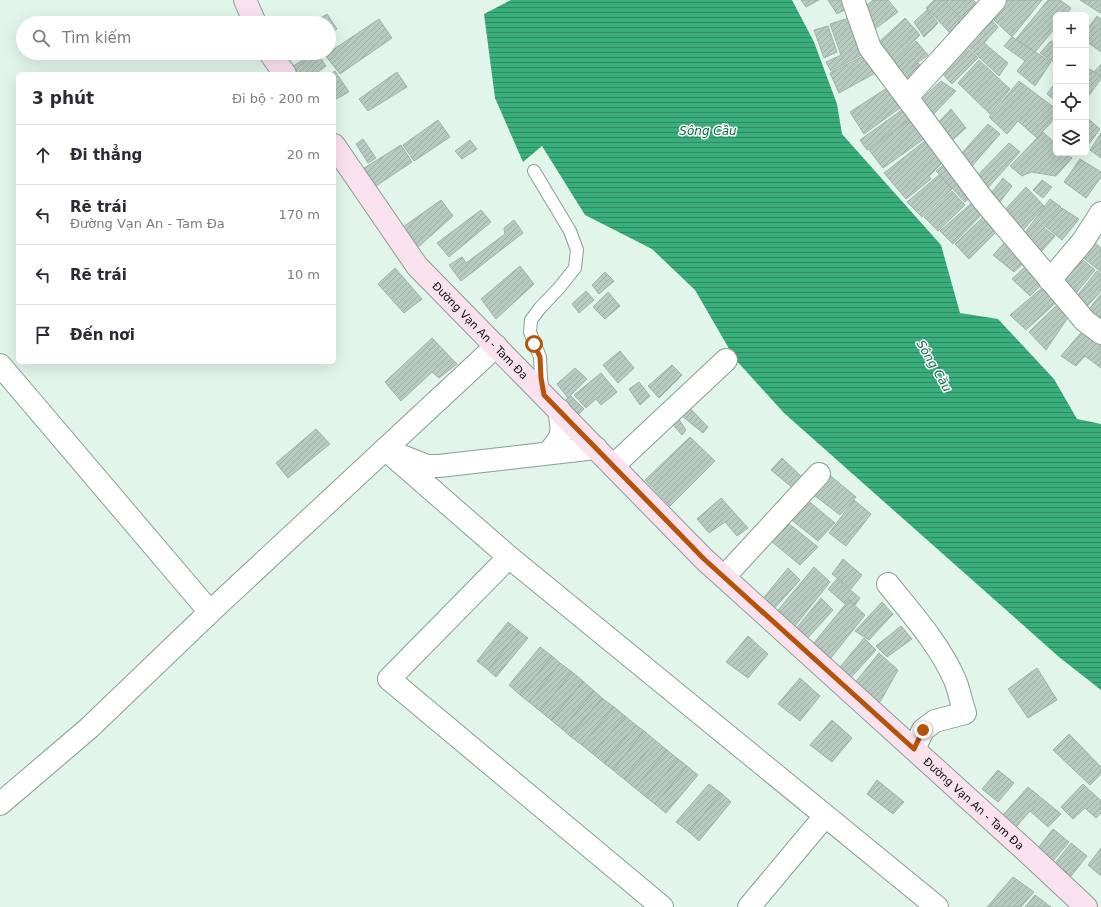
<!DOCTYPE html>
<html lang="vi">
<head>
<meta charset="utf-8">
<style>
	body { margin:0; font-family:"DejaVu Sans",sans-serif; background:#f7f7f7; color:#2b2b33 }
	.controls { position:absolute; right:12px; top:12px; display:grid; overflow:hidden; border-radius:6px; box-shadow:0 4px 16px #0002 }
	.controls button { width:36px; height:36px; display:grid; place-items:center; padding:0; border:0; border-bottom:1px solid #e1e1e2; background:#fff; color:#2b2b33; font:20px sans-serif }
	.stop { position:absolute; width:12px; height:12px; margin:-9px; border:3px solid #b45309; border-radius:50%; background:#fff }
	.stop.end { background:#b45309; border-color:#fff; box-shadow:0 1px 4px #0008 }
	.list { margin:0; padding:0; list-style:none }
	h2 { display:flex; justify-content:space-between; align-items:center; height:52px; margin:0; padding:0 16px; font-size:17px }
	h2 small { font-size:13px; font-weight:400; color:#7c7c81 }
	.list li { display:grid; grid-template-columns:26px 1fr auto; gap:12px; align-items:center; box-sizing:border-box; height:60px; padding:0 16px; border-top:1px solid #e1e1e2 }
	.list b { display:block; font-size:15px; white-space:nowrap }
	.list p { margin:0; font-size:13px; white-space:nowrap; color:#7c7c81 }
	.list em { font-size:13px; font-style:normal; color:#7c7c81 }
	.icon { flex:none; width:22px; height:22px; fill:none; stroke:currentColor; stroke-width:2; stroke-linecap:round; stroke-linejoin:round }
	.map { position:relative; flex:none; width:1101px; height:907px; overflow:hidden }
	.search { position:absolute; background:#fff; box-shadow:0 4px 16px #0002; left:16px; top:16px; width:320px; height:44px; display:flex; align-items:center; gap:10px; box-sizing:border-box; padding:0 14px; border-radius:22px; color:#7c7c81; font-size:15px }
	.panel { position:absolute; background:#fff; box-shadow:0 4px 16px #0002; left:16px; top:72px; width:320px; height:292px; border-radius:6px }
	.map>svg:first-child { display:block }
	.water { fill:url(#water-rules) }
	.building { fill:url(#building-hatch); stroke:#a0b3a9 }
	.lines { fill:none; stroke-linecap:round; stroke-linejoin:round }
	.lane-casing { stroke:#8b9d93; stroke-width:14 }
	.street-casing { stroke:#8b9d93; stroke-width:24 }
	.secondary-casing { stroke:#8b9d93; stroke-width:24 }
	.lane { stroke:#fff; stroke-width:12 }
	.street { stroke:#fff; stroke-width:22 }
	.secondary { stroke:#fae1ee; stroke-width:22 }
	.route { stroke:#b45309; stroke-width:5 }
	.labels { text-anchor:middle; stroke-width:3; stroke-linejoin:round; paint-order:stroke }
	.street-label { font-size:11px; fill:#090f0c; stroke:#fafefc }
	.water-label { font-size:12px; font-style:italic; fill:#106645; stroke:#fafefc }
</style>
</head>
<body>
<div class="map">
<svg width="1101" height="907" viewBox="0 0 1101 907">
	<defs>
		<pattern id="water-rules" width="6" height="5" patternUnits="userSpaceOnUse"><rect width="6" height="5" fill="#3aad7d"/><path d="M0 2.5h6" fill="none" stroke="#2f8b65"/></pattern>
		<pattern id="building-hatch" width="6" height="6" patternUnits="userSpaceOnUse"><rect width="6" height="6" fill="#b8cbc1"/><path d="M-1 1l2-2M0 6l6-6M5 7l2-2" fill="none" stroke="#9dada5"/></pattern>
	</defs>
	<rect width="100%" height="100%" fill="#e2f5ea"/>
	<!-- water -->
	<path class="water" d="M511 0H792L814 42 837 104 842 134 941 245 960 313 998 319 1054 379 1077 419 1101 424V690L1059 657 784 413 735 359 695 290 652 249 585 215 542 146 523 162 495 98 484 14Z"/>
	<!-- building -->
	<path class="building" d="M801 0H819L806 7Z
		M828 0H845L848 8 837 14Z
		M873 0H888L898 12 872 31 861 10Z
		M934 0H943L970 27 957 40 926 8Z
		M943 0H973L984 10 969 26Z
		M1008 0H1042L1012 37 993 19Z
		M1048 0H1060L1071 8 1066 15H1056V27L1035 52 1016 39Z
		M1080 0H1101V12L1100 13Z
		M927 10 938 23 924 37 914 22Z
		M327 14 337 29 329 33V23H313Z
		M987 15 998 27 984 43 1008 63 999 76 963 42Z
		M855 16 869 51 831 71 826 62 841 55 830 24Z
		M1097 16 1101 19V52L1086 41V31Z
		M905 18 920 35 892 62 877 44Z
		M379 19 392 38 340 74 325 55Z
		M828 26 837 52 824 58 814 30Z
		M1012 37 1051 62 1035 86 1017 71 1025 61 1004 46Z
		M916 41 928 55 901 75 891 64Z
		M1051 41 1056 44V64L1040 53Z
		M965 46 978 58 952 84 936 67Z
		M315 53H317L326 66 315 74H298L293 66Z
		M869 53 879 71 839 93 830 73Z
		M979 60 1010 89 990 114 958 83Z
		M918 63 927 71 910 91 900 78Z
		M1101 64V76L1094 72Z
		M1090 69 1101 77V79L1087 98 1086 97V75Z
		M335 71 349 92 334 100V74H330Z
		M397 72 407 87 368 111 359 99Z
		M941 81 956 91 928 120 916 104Z
		M1019 81 1056 109V117L1037 138 1018 121 1007 134 989 117Z
		M1056 82V101L1047 94Z
		M890 86 904 105 864 134 850 112Z
		M906 107 914 116 867 150 860 140Z
		M951 109 966 128 948 144 934 127Z
		M914 117 928 136 883 168 869 150Z
		M1086 117 1100 129 1086 148Z
		M438 120 450 137 414 161 403 145Z
		M988 124 1000 134 972 166 960 155Z
		M1043 132 1056 144V153H1066L1072 158 1056 176 1031 172 1022 176 1010 166Z
		M1101 133V158L1090 150Z
		M930 137 947 158 929 176 931 179 906 199 884 173Z
		M363 139 376 158 368 163 356 144Z
		M470 140 477 149 462 159 455 151Z
		M1009 143 1020 152 986 190 975 178Z
		M401 145 412 162 373 188 361 170Z
		M1080 159 1101 172V177L1086 198 1064 182Z
		M949 160 976 192 965 202 936 171Z
		M939 175 952 189 922 217 907 202Z
		M1003 178 1012 186 1000 202 992 192Z
		M1042 180 1052 187 1043 198 1033 190Z
		M1026 187 1044 206 1020 234 1001 214Z
		M952 191 965 205 938 231 924 217Z
		M1050 199 1061 207 1044 228 1055 236 1042 251 1024 234Z
		M441 200 453 216 417 248 403 227Z
		M975 200 984 212 953 244 940 231Z
		M1062 208 1079 219 1062 240 1046 227Z
		M481 210 491 222 449 257 437 243Z
		M988 212 1001 227 969 259 955 244Z
		M514 220 523 233 461 281 449 265 462 257 466 263 505 234 504 228Z
		M1009 238 1029 258 1014 272 993 255Z
		M1092 240 1101 248V272L1080 255Z
		M1077 255 1095 270 1072 298 1055 277Z
		M1029 263 1046 280 1030 296 1012 279Z
		M520 266 534 284 496 319 481 299Z
		M395 268 422 299 404 313 378 284Z
		M1097 271 1101 274V291L1082 312 1072 302Z
		M605 272 614 281 599 294 592 285Z
		M1048 283 1062 297 1026 330 1010 315Z
		M586 291 594 300 579 313 572 304Z
		M608 292 620 306 605 319 593 307Z
		M1101 294V329L1085 314Z
		M1062 300 1073 310 1046 350 1029 332Z
		M1085 328 1101 341V368L1085 356 1076 366 1061 356Z
		M432 338 457 364 439 378 432 372 401 401 385 382Z
		M620 351 634 368 618 383 603 365Z
		M672 365 682 375 659 398 648 386Z
		M575 368 587 379 568 398 557 384Z
		M601 373 617 392 601 405 596 399 586 408 574 395Z
		M639 382 650 396 640 405 629 389Z
		M571 396 584 409 575 418 561 404Z
		M684 402 708 427 703 433 682 416 678 418 686 430 682 435 667 418Z
		M316 429 330 444 288 478 276 463Z
		M690 437 715 461 670 506 645 480Z
		M782 458 804 479 794 489 771 470Z
		M827 473 856 497 840 515 810 492Z
		M721 498 748 528 737 536 725 522 709 533 697 519Z
		M806 499 835 523 818 541 789 518Z
		M854 500 871 514 846 546 829 533Z
		M788 523 818 547 800 565 771 541Z
		M843 559 862 575 851 589 832 574Z
		M814 567 830 582 791 631 774 615Z
		M788 568 800 580 771 612 761 601Z
		M837 579 860 598 855 605 849 599 845 604 828 589Z
		M821 598 833 610 804 642 794 631Z
		M849 600 865 615 826 664 809 649Z
		M882 602 893 614 869 640 855 631Z
		M508 622 519 631 488 670 477 661Z
		M901 626 912 639 887 657 876 646Z
		M519 631 528 638 496 677 488 670Z
		M748 636 768 654 748 678 726 662Z
		M864 638 876 650 847 682 837 671Z
		M540 647 552 656 520 695 509 685Z
		M879 653 898 670 880 702 860 697 854 684Z
		M552 656 560 663 529 702 520 695Z
		M560 663 572 672 540 711 529 702Z
		M1037 668 1057 700 1028 718 1008 689Z
		M572 672 583 681 551 720 540 711Z
		M800 678 820 696 800 721 778 704Z
		M583 681 594 691 562 729 551 720Z
		M594 691 602 698 570 736 562 729Z
		M602 698 614 707 582 745 570 736Z
		M614 707 625 716 593 754 582 745Z
		M625 716 636 725 604 763 593 754Z
		M832 720 852 738 832 762 810 745Z
		M636 725 644 731 613 770 604 763Z
		M644 731 656 741 624 779 613 770Z
		M1069 734 1101 767V774L1090 785 1053 750Z
		M656 741 667 750 635 788 624 779Z
		M667 750 678 759 646 797 635 788Z
		M678 759 687 766 655 804 646 797Z
		M687 766 698 775 666 813 655 804Z
		M998 770 1014 783 998 802 982 789Z
		M877 780 904 802 893 814 867 794Z
		M709 784 721 793 689 832 676 822Z
		M1083 784 1101 801V813L1096 818 1085 808 1073 819 1061 807Z
		M1028 787 1061 814 1048 827 1030 811 1016 827 1003 815Z
		M721 793 731 802 699 841 689 832Z
		M1053 829 1069 842 1053 861 1038 848Z
		M1071 843 1087 856 1071 876 1055 863Z
		M1101 848V876L1088 865Z
		M1013 877 1034 892 1021 907H987Z
		M1035 895 1051 907H1025Z"/>
	<g class="lines">
		<!-- lane casing -->
		<g class="lane-casing">
			<path id="lane" d="M534 171 570 231 577 250 575 268 559 288 540 308 531 320 530 332 540 357 541 378 543 392"/>
		</g>
		<!-- street casing -->
		<g class="street-casing">
			<path id="street" d="M853 0 870 48 984 201 1085 321 1101 333
				M907 97 995 0
				M1050 280 1083 241 1101 213
				M0 365 210 612 496 346
				M385 449 509 557 937 907
				M548 453C564 436 563 433 559 410
				M399 455 427 466H439L596 448
				M613 466 726 360
				M509 557 389 679 662 907
				M724 577 819 474
				M888 584C912 614 939 644 955 680 959 690 961 702 965 713L935 721 923 730 914 749
				M0 804 89 728 210 612
				M749 907 825 816"/>
		</g>
		<!-- secondary casing -->
		<g class="secondary-casing">
			<g id="secondary">
				<path d="M245 0 255 23"/>
				<path d="M270 53 285 74"/>
				<path id="s1" d="M334 145 417 266 704 559 1025 850 1086 907"/>
			</g>
		</g>
		<!-- lane -->
		<use href="#lane" class="lane"/>
		<!-- street -->
		<use href="#street" class="street"/>
		<!-- secondary -->
		<use href="#secondary" class="secondary"/>
	</g>
	<g class="lines">
		<!-- route -->
		<path class="route" d="M534 344 540 357 541 378 544 395 704 559 914 749 923 730"/>
	</g>
	<g class="labels">
		<!-- street labels -->
		<g class="street-label">
			<text dy="4" stroke="none"><textPath href="#s1" startOffset="237">Đường Vạn An - Tam Đa</textPath></text>
			<text dy="4" stroke="none"><textPath href="#s1" startOffset="921">Đường Vạn An - Tam Đa</textPath></text>
		</g>
		<!-- water labels -->
		<g class="water-label">
			<text x="708" y="135">Sông Cầu</text>
			<text transform="translate(934 366) rotate(60)" y="4">Sông Cầu</text>
		</g>
	</g>
</svg>
<div class="controls">
<button>+</button>
<button>−</button>
<button><svg class="icon" aria-label="locate" viewBox="0 0 24 24"><circle cx="12" cy="12" r="6"/><path d="M12 2v4M12 18v4M2 12h4M18 12h4"/></svg></button>
<button><svg class="icon" aria-label="layers" viewBox="0 0 24 24"><path d="M12 4l9 5-9 5-9-5zM3 14l9 5 9-5"/></svg></button>
</div>
<div class="stop" style="left:534px;top:344px"></div>
<div class="stop end" style="left:923px;top:730px"></div>
<div class="search"><svg class="icon" aria-label="search" viewBox="0 0 24 24"><circle cx="10" cy="10" r="6"/><path d="M15 15l6 6"/></svg>Tìm kiếm</div>
<section class="panel">
<h2>3 phút<small>Đi bộ · 200 m</small></h2>
<ul class="list">
<li><svg class="icon" aria-label="ahead" viewBox="0 0 24 24"><path d="M12 20V5M6 11l6-6 6 6"/></svg><div><b>Đi thẳng</b></div><em>20 m</em></li>
<li><svg class="icon" aria-label="left" viewBox="0 0 24 24"><path d="M17 20v-9H6M10 6l-5 5 5 5"/></svg><div><b>Rẽ trái</b><p>Đường Vạn An - Tam Đa</p></div><em>170 m</em></li>
<li><svg class="icon" aria-label="left" viewBox="0 0 24 24"><path d="M17 20v-9H6M10 6l-5 5 5 5"/></svg><div><b>Rẽ trái</b></div><em>10 m</em></li>
<li><svg class="icon" aria-label="arrive" viewBox="0 0 24 24"><path d="M6 21V4h12l-3 4 3 4H6"/></svg><div><b>Đến nơi</b></div></li>
</ul>
</section>
</div>
</body>
</html>
